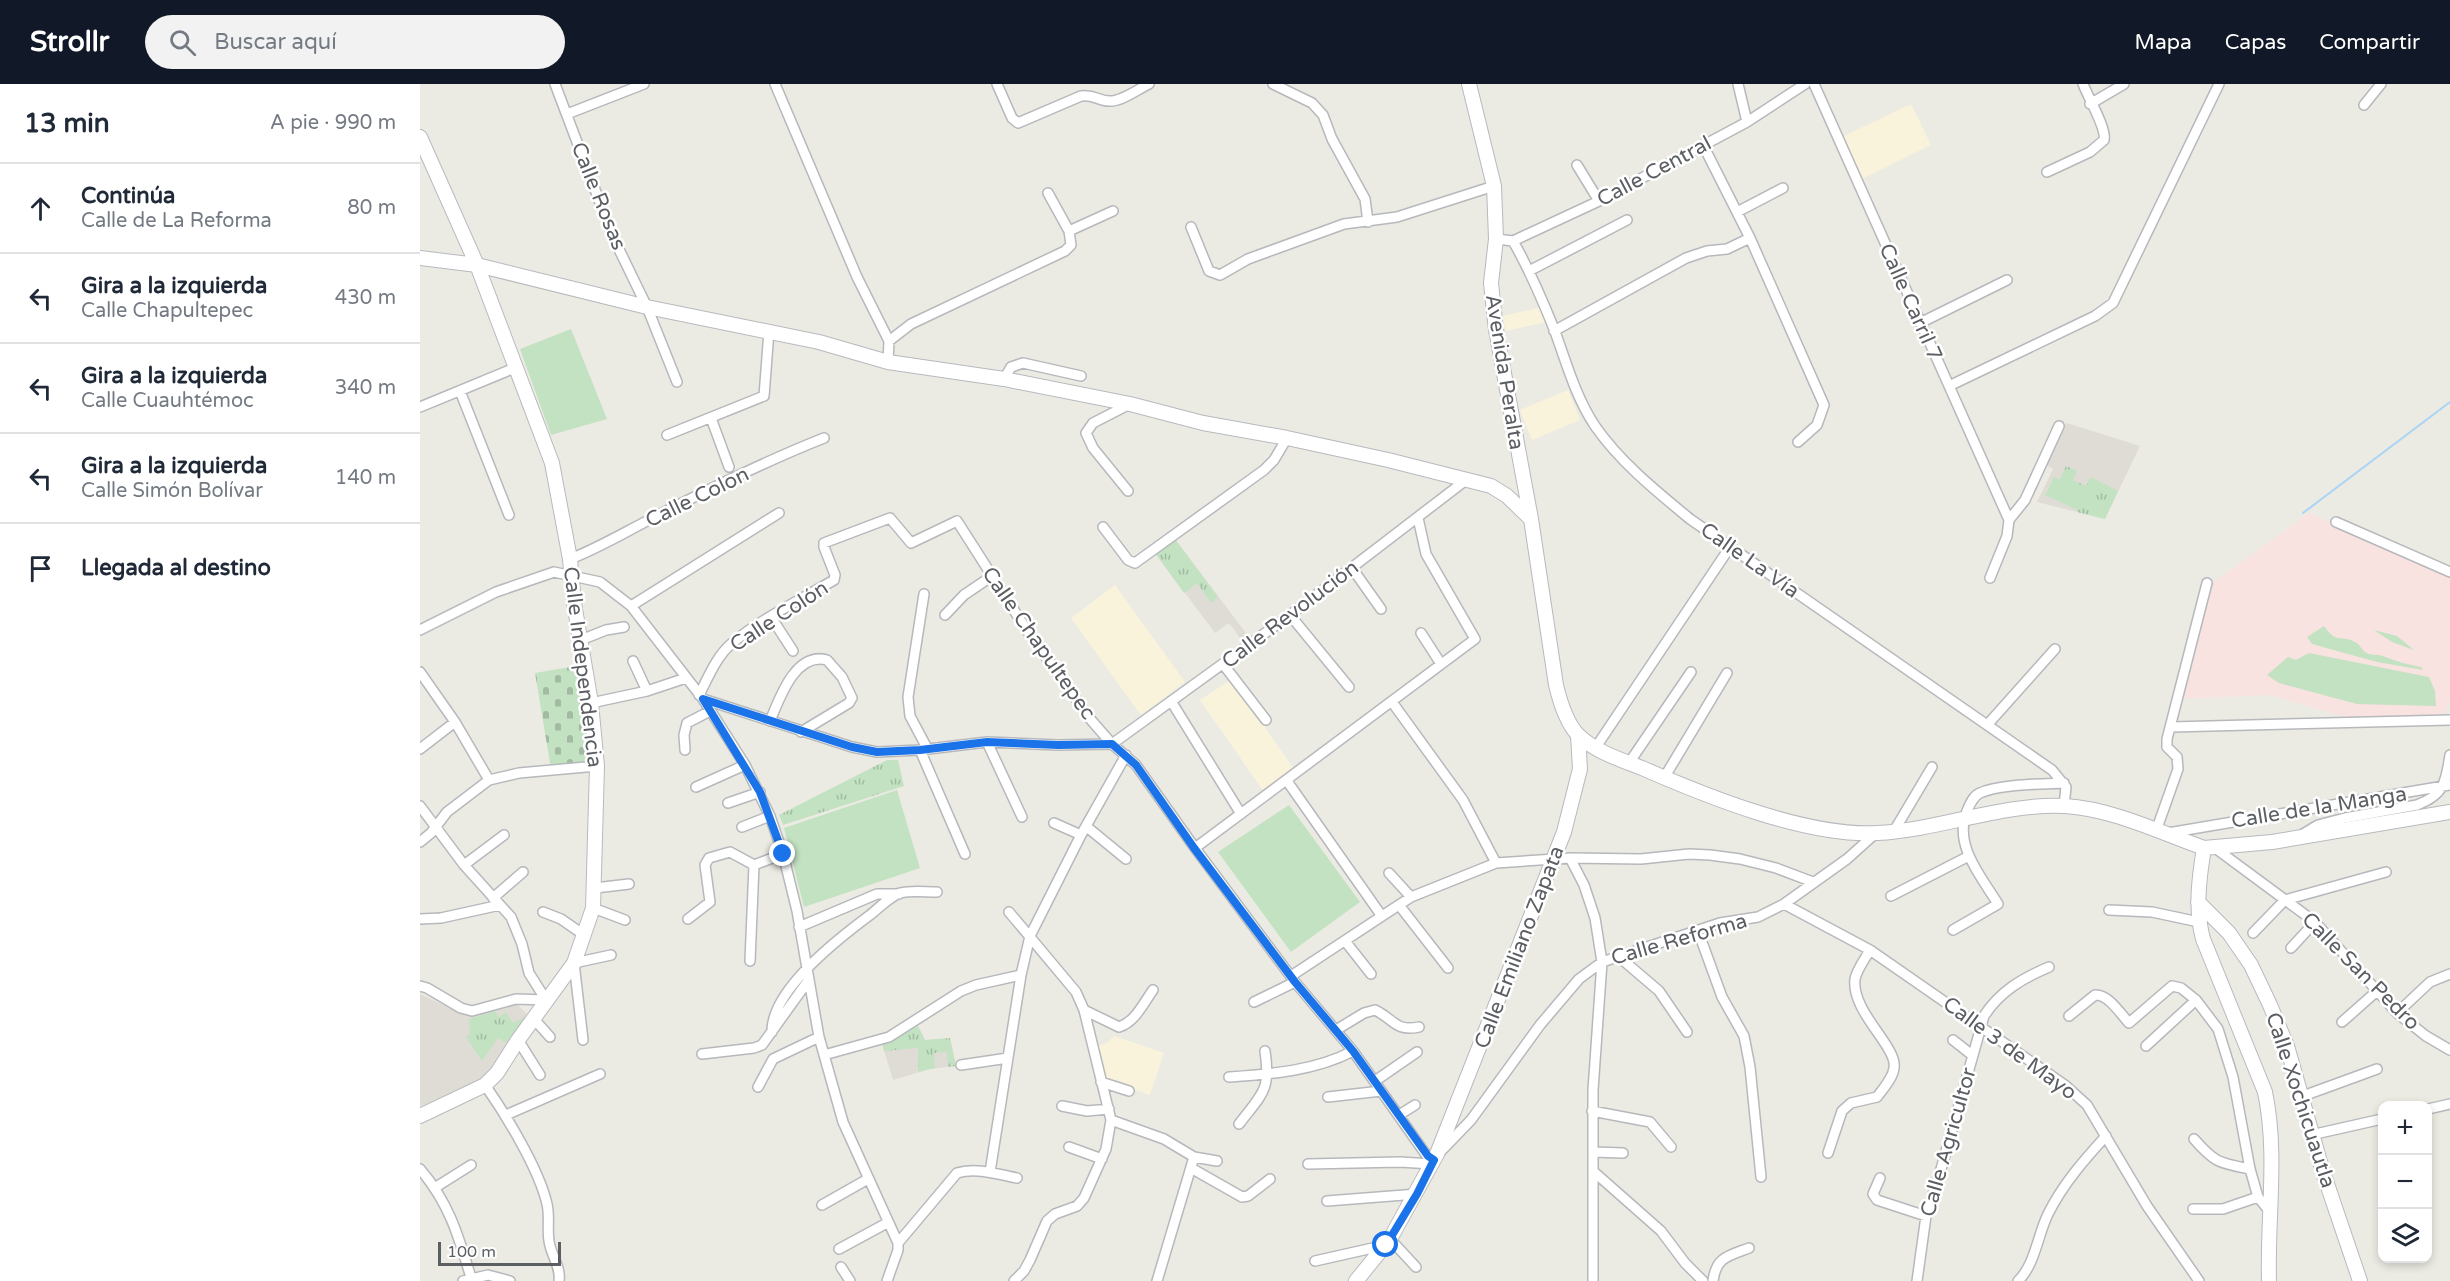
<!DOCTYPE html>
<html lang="es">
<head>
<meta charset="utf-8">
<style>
	body { margin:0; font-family:"Varela Round",sans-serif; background:#f2f2f3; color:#1f2937 }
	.controls { position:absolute; right:18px; bottom:18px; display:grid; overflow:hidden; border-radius:12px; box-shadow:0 3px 9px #0003 }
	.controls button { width:54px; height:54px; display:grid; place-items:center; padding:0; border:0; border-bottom:2px solid #e0e1e3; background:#fff; color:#1f2937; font:30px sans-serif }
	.scale { position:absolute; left:18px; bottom:15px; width:123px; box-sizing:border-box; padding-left:6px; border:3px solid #5b5e62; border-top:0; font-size:16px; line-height:21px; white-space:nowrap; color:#5b5e62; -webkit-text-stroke:4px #fff; paint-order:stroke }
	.stop { position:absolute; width:18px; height:18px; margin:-14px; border:4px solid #1a73e8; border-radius:50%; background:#fff }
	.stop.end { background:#1a73e8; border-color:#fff; box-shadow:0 2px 6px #0008 }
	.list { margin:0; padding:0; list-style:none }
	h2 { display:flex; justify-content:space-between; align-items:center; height:78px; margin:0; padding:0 24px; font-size:26px }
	h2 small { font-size:20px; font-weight:400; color:#747a83 }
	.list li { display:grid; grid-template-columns:39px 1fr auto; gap:18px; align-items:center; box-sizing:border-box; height:90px; padding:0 24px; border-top:2px solid #e0e1e3 }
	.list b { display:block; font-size:22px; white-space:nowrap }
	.list p { margin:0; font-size:20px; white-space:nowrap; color:#747a83 }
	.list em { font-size:20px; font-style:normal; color:#747a83 }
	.icon { flex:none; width:33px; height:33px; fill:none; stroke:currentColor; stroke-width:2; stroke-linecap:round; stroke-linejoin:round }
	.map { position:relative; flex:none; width:2030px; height:1197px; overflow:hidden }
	header { display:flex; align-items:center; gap:36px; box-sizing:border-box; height:84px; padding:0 30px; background:#111827; color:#fff }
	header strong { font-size:28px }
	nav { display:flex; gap:33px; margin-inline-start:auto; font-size:21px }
	.search { width:420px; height:54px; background:#f2f2f3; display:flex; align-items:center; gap:15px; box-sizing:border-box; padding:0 21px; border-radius:33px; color:#747a83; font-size:22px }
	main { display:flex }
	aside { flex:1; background:#fff }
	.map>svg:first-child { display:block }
	.commercial { fill:#faf3db }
	.education { fill:#dfdcd5 }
	.medical { fill:#f8e3e0 }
	.green { fill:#c2e2c2 }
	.cemetery { fill:url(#cemetery-stones) }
	.park { fill:url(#park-tufts) }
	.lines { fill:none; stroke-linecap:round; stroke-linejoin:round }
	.stream { stroke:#a9d4f6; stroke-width:2 }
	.street-casing { stroke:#b6b8bc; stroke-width:12 }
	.secondary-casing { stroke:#b7b9be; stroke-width:16 }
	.street { stroke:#fff; stroke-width:9 }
	.secondary { stroke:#fff; stroke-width:14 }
	.route { stroke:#1a73e8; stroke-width:8 }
	.labels { text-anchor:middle; stroke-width:5; stroke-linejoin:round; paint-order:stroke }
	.street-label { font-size:21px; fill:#5b5e62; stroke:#fff }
</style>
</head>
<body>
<header>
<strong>Strollr</strong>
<div class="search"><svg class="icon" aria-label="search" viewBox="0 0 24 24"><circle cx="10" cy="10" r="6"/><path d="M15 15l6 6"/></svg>Buscar aquí</div>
<nav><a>Mapa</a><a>Capas</a><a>Compartir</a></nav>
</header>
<main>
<aside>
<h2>13 min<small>A pie · 990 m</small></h2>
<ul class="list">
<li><svg class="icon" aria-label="ahead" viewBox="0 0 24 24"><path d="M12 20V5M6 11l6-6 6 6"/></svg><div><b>Continúa</b><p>Calle de La Reforma</p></div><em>80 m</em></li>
<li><svg class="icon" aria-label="left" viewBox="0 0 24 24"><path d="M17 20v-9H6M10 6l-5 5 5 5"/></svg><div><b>Gira a la izquierda</b><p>Calle Chapultepec</p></div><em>430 m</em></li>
<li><svg class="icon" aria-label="left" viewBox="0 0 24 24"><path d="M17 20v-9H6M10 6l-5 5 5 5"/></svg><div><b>Gira a la izquierda</b><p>Calle Cuauhtémoc</p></div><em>340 m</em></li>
<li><svg class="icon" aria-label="left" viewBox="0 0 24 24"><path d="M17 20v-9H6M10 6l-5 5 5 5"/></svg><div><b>Gira a la izquierda</b><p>Calle Simón Bolívar</p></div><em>140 m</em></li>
<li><svg class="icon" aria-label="arrive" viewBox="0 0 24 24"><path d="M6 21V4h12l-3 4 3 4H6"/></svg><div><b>Llegada al destino</b></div></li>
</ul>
</aside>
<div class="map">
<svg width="2030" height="1197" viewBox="0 0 2030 1197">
	<defs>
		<pattern id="cemetery-stones" width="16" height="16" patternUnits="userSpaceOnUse" patternTransform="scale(1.5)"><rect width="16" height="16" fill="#c2e2c2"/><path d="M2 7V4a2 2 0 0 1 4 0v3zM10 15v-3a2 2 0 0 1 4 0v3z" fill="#a1baa1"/></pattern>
		<pattern id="park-tufts" width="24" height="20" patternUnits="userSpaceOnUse" patternTransform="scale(1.5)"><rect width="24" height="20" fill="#c2e2c2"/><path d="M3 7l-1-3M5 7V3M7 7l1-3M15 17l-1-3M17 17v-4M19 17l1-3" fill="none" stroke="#a1baa1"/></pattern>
	</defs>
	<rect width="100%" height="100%" fill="#ecebe3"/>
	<!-- commercial -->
	<path class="commercial" d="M1491 20 1511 61 1442 95 1422 53Z
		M1123 223 1126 238 1086 247 1082 232Z
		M1148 306 1160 336 1112 356 1100 326Z
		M695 501 765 598 721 631 651 534Z
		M812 595 875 687 844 708 780 616Z
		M694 952 744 969 730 1011 686 996 677 962 687 959Z"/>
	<!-- education -->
	<path class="education" d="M1647 339 1720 362 1685 435 1617 418 1633 385 1625 380 1644 341Z
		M755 455 832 557 826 562 809 539 795 549 735 469Z
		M0 910 45 931 96 919 107 930 74 985 40 1008 0 1023Z
		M498 942 505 956 530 954 536 982 510 985 473 996 462 960Z"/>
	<!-- medical -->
	<path class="medical" d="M1889 429 2030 492V614L2024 634H1928L1850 611 1760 615 1791 500Z"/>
	<!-- green -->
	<path class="green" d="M151 245 187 335 131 351 100 265Z
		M1634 393 1667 409 1658 426 1625 411Z
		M1904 542C1917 561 1920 550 1935 558 1940 560 1941 565 1945 568 1950 572 1957 570 1963 572 1978 578 1986 580 2001 583L2003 586 1957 578 1892 560 1887 553Z
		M1954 546 1977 552 1994 566 1972 558Z
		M1889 569 2009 593 2015 607 2016 622 1937 620 1859 599 1847 591 1868 573 1876 576Z
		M477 706 500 784 384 823 364 744Z
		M869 721 940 818 871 868 798 768Z"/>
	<!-- cemetery -->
	<path class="cemetery" d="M156 582 172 678 131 685 115 589Z"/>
	<!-- park -->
	<path class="park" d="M1646 382 1657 387 1653 396 1666 402 1671 393 1698 407 1685 435 1657 428 1666 409 1640 396Z
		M755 455 798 513 791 519 777 499 764 509 735 469Z
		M467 676H478L484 702 363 741 359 731Z
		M75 927 79 933 86 928 93 939 105 933 89 960 78 954 62 977 46 953 50 950 49 935Z
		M498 942 505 956 530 954 536 982 528 983 527 968 514 969 515 984 498 988V964L464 967 462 960Z"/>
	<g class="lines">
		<!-- stream -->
		<path class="stream" d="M1883 429 2030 318"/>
		<!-- street casing -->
		<g class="street-casing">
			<path id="street" d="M135 0 193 153 227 223 257 298
				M355 0 437 193 469 257
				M577 0 592 34 598 39 661 12C674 10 678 17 689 17 701 18 718 5 729 0
				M853 0 892 19 903 31 912 55 945 115 948 138
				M1318 0 1327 38
				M1394 0 1589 436
				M1670 20 1704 0
				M1944 21 1961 0
				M147 30 224 0
				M1283 61 1330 154 1404 321 1397 341 1378 358
				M1157 81 1179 117
				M1627 88 1670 68 1684 56C1687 45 1668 13 1663 0
				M1317 128 1363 104
				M771 143 789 187 800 191 828 175 924 140 977 133 1074 102
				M649 147 693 127
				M1076 155 1093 157 1179 117 1327 38 1385 0
				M1093 157C1109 185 1122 215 1134 245 1146 277 1155 312 1175 342 1200 378 1236 407 1270 435L1632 686 1646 703 1644 722
				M1109 187 1207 136
				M1500 239 1587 196
				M1134 247 1266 174 1287 167 1307 165 1330 154
				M468 278 469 257 491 240 645 167 651 161 649 147 628 109
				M584 295 591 283 603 279 661 292
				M1529 302 1675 232 1693 219 1799 0
				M40 307 89 431
				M0 323 97 283
				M291 334 309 383
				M247 351 344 312 349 247
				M708 407 673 364 666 349 673 339 710 320
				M1916 438 2030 488
				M683 443 708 476 715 479 844 386 854 376 867 354
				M150 475C176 465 200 451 225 438 283 408 343 378 404 354
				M932 484 961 525
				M1570 494 1587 452 1589 436 1605 416 1639 342
				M504 510 488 613 490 632 507 664
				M211 522 359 429
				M525 531 544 511 572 492
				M870 531 929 603
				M351 533 373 567
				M0 546 76 508 134 488 180 498 211 522 283 615 325 681 350 732 363 770 377 827 399 953 423 1038 478 1159V1166L467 1197
				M1001 549 1021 580
				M161 556 186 546 204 543
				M213 577 227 607
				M803 580 846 636
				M0 588 35 638 69 696
				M279 611C288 594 296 573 311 560 339 536 382 515 414 496L415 491 404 463V459L470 434 491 459 537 437 608 548 671 636 692 660 716 681 775 764 875 898 933 967 1007 1072 1014 1076
				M283 615 432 663 457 668 500 666 567 658 638 661 692 660 870 531 1046 396
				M751 617 821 730
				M972 618 1043 716 1076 779
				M171 619 227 607 266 594
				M350 637C359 616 375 567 407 576L422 593 432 614 429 619 381 648
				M1568 640 1635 565
				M1751 643 2030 636
				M567 658 602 733
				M1176 663 1310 463
				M0 665 35 638
				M265 666 264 651 267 639 290 627
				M500 666 545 770
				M1209 679 1271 588
				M1244 694 1307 589
				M867 697 961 831
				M276 703 325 681
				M308 719 340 708
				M0 722 44 781 91 833 102 860 109 889 126 916
				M634 739 661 751
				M322 743 350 732
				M667 743 706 775
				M1474 747 1512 683
				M1736 747 1758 685 1757 673 1747 663V655L1787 499
				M1748 749 2030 701
				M1883 750 1898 741 1925 734 1997 721C2024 711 2026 698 2030 671
				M0 758 11 749 27 728 69 696 99 689 177 682
				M775 764 1055 555 1006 470 998 434
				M1795 764 1895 838 1977 929 2006 952 2030 966
				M1150 774 1164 801 1175 834 1182 878 1173 1006V1197
				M44 781 84 751
				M334 781 363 770
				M969 789 991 813
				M175 804 209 800
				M1471 812 1549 772
				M73 814 103 788
				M1364 820 1450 866 1646 1002 1667 1021 1727 1122 1779 1197
				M979 821 1028 884
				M173 824 205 836
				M1689 826 1732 828 1779 838
				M123 828 141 835 164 851
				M589 828 656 908 664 926 691 1036 686 1065 664 1114 657 1122 635 1130 627 1137 610 1176 604 1187 594 1197
				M0 835 21 834 80 821
				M268 835 290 818 285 781 289 774 310 768 334 781
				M379 843 457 810H479
				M1533 846 1578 820C1561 792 1533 761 1547 727 1550 720 1553 712 1560 709 1578 700 1623 700 1644 699
				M1278 847 1302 913 1324 952 1330 983 1341 1093
				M1833 849 1865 816 1966 788
				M925 857 951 890
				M1871 864 1895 838
				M1198 872 1239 907 1267 948
				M330 877 334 781
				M871 892 991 813 1076 779 1150 774 1221 775 1269 770 1290 771 1320 775 1356 784 1393 798
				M0 902 7 904 41 924 52 927 96 915 126 916
				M834 918 875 898
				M664 926 699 943C715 938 723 920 733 906
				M1977 929 2010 898 2030 890
				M1649 932 1675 911C1688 910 1700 929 1709 939L1752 902 1761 904 1776 916 1798 945 1813 993 1830 1085 1838 1113 1850 1128
				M114 935 130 953
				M1922 938 1957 907
				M916 946 944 929 955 926C974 935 975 948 999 943
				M352 948C351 906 419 854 450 831 459 824 469 813 480 809 492 806 505 808 517 808
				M98 956 120 991
				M163 956 154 879 191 871
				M1533 956 1552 971
				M1726 962 1776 916
				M282 970 334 964 342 961 388 897
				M404 971 469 953 541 907 556 901 601 891
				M541 981 588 974
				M809 993C851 990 895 987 933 967
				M955 997 997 968
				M681 998 709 1007
				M65 1001C86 1031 119 1085 127 1120 130 1132 127 1145 129 1157 131 1172 141 1182 139 1197
				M338 1003 353 975 399 953
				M1883 1012 1957 985
				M908 1013 961 1007
				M642 1022 667 1027 689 1025
				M2008 1025 2030 1020
				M1172 1027 1230 1038 1251 1063
				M86 1031 180 990
				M979 1031 995 1021
				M691 1036 744 1055 774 1073 797 1077
				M819 1040C842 1010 851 1007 845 967
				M1891 1051 1962 1035
				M1774 1055C1795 1079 1799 1079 1830 1085
				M649 1063 682 1075
				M1020 1068 1051 1036 1120 941 1159 895 1182 878 1300 839 1338 833 1364 820 1427 775 1456 749
				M1173 1068 1203 1069
				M1408 1069 1422 1027 1431 1019 1457 1013C1463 1005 1473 994 1474 984 1478 963 1431 928 1435 895 1437 885 1445 875 1450 866
				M888 1080 980 1078 1012 1080
				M771 1084 822 1113 828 1112 850 1095
				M0 1085C30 1120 39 1154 52 1197
				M1173 1087 1241 1147 1265 1179 1283 1197
				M570 1088 601 891 610 852 661 751 706 671
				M1460 1094 1453 1110 1457 1116 1506 1132
				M16 1103 51 1081
				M907 1117 997 1110
				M402 1121 448 1095
				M1773 1125H1803L1838 1113
				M970 1155 996 1183
				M478 1159 537 1089C555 1083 578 1090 597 1094
				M419 1165 467 1139
				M895 1177 966 1161
				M421 1183 430 1197
				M43 1197 68 1191 90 1197
				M737 1197 774 1073
				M1293 1197C1296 1173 1308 1172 1329 1164
				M1497 1197 1506 1132 1521 1085 1564 932C1580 907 1603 894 1629 883
				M1598 1197C1615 1181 1618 1150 1628 1130 1643 1100 1664 1076 1686 1052"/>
		</g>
		<!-- secondary casing -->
		<g class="secondary-casing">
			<path id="secondary" d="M1049 0 1074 102 1076 155 1071 199 1076 246 1111 435 1136 601C1140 618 1146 638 1158 651 1174 667 1201 676 1222 684 1286 712 1387 753 1457 749 1520 746 1581 719 1645 722 1693 725 1739 748 1784 764L1852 758 2030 728
				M0 53 57 181 132 379 150 475 154 519 171 619 177 682 173 824 154 879 98 956 77 989 65 1001 0 1032
				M0 174 57 181 227 223 399 258 468 278 584 295 710 320 783 339 867 354 968 376 1071 402 1087 412 1111 435
				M1784 764C1779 794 1775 825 1783 855L1845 1008C1858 1070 1847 1134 1849 1197
				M1778 818 1809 849 1831 881 1850 921 1867 962 1902 1085 1940 1197
				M936 1197 970 1155 1017 1070 1144 748 1160 685 1158 651"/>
		</g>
		<!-- street -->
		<use href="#street" class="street"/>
		<!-- secondary -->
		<use href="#secondary" class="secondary"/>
	</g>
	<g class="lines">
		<!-- route -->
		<path class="route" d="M363 770 340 708 283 615 432 663 457 668 500 666 567 658 638 661 692 660 716 681 774 764 875 898 933 967 1008 1072 1014 1076 997 1110 966 1161"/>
	</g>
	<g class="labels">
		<!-- street labels -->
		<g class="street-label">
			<text transform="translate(1234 87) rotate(-28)" y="7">Calle Central</text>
			<text transform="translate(179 112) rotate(68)" y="7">Calle Rosas</text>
			<text transform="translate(1491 218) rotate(66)" y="7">Calle Carril 7</text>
			<text transform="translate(1085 288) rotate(81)" y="7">Avenida Peralta</text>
			<text transform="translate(277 413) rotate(-26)" y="7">Calle Colon</text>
			<text transform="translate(1330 476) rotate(35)" y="7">Calle La Vía</text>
			<text transform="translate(870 530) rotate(-37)" y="7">Calle Revolución</text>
			<text transform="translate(359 532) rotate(-33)" y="7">Calle Colón</text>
			<text transform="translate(619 559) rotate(55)" y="7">Calle Chapultepec</text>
			<text transform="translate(163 583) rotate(83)" y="7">Calle Independencia</text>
			<text transform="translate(1899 723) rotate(-9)" y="7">Calle de la Manga</text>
			<text transform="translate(1259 855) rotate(-16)" y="7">Calle Reforma</text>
			<text transform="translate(1099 863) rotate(-69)" y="7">Calle Emiliano Zapata</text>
			<text transform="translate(1941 887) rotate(45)" y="7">Calle San Pedro</text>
			<text transform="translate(1590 964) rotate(36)" y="7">Calle 3 de Mayo</text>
			<text transform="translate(1881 1016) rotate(72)" y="7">Calle Xochicuautla</text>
			<text transform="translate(1528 1058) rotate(-74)" y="7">Calle Agricultor</text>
		</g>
	</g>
</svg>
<div class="controls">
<button>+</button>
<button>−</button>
<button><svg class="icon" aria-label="layers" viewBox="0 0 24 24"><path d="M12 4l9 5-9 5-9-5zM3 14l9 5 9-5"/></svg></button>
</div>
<div class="scale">100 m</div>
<div class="stop" style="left:966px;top:1161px"></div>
<div class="stop end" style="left:363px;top:770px"></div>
</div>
</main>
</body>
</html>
